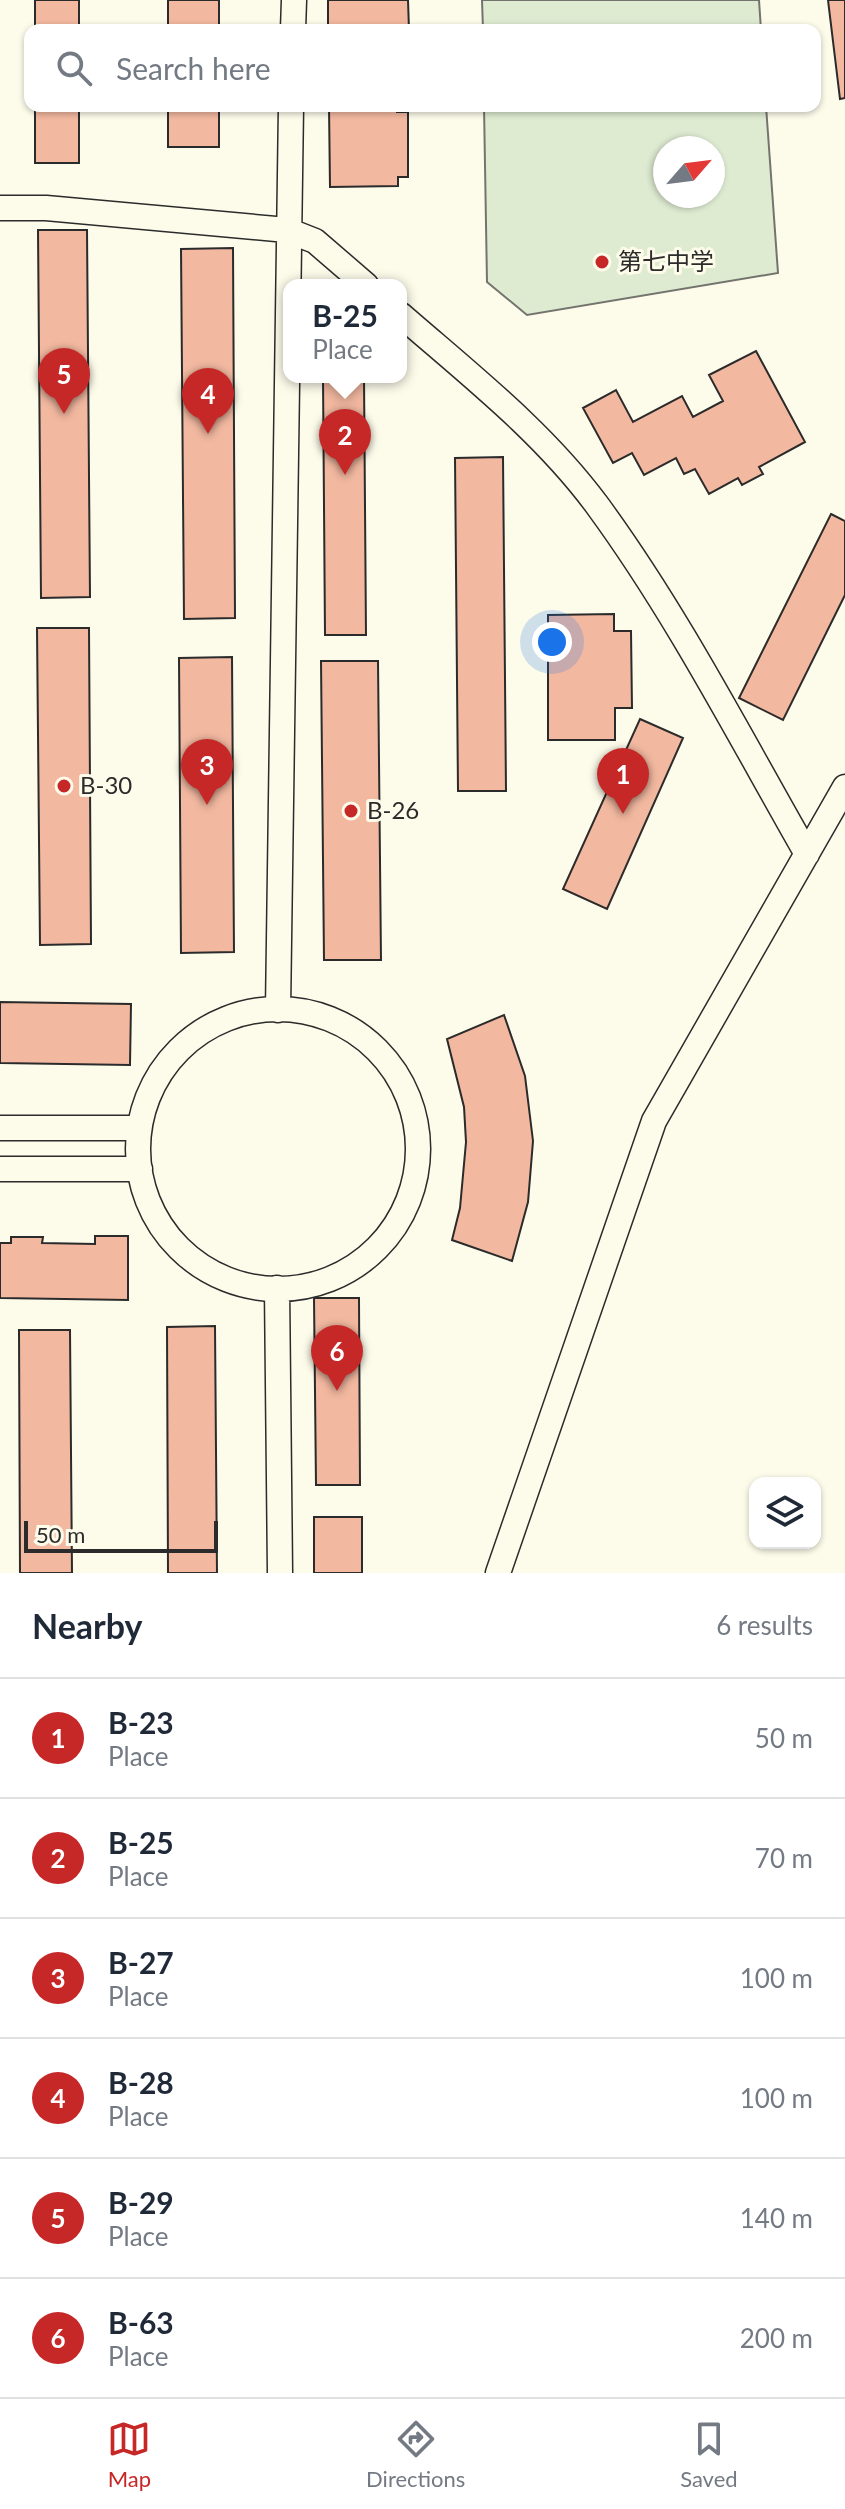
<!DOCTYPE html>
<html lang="en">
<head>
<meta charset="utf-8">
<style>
	body { margin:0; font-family:Lato,"Noto Sans SC",sans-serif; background:#f2f2f3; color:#1f2937 }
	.controls { position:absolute; right:24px; bottom:24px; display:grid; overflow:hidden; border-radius:16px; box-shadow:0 2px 6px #0004 }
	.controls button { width:72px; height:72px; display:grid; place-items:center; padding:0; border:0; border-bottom:2px solid #e0e1e3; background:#fff; color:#1f2937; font:40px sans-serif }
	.compass { position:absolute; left:653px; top:136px; width:72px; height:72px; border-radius:50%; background:#fff; box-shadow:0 2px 6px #0004; rotate:62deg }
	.scale { position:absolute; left:24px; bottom:20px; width:194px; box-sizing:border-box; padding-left:8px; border:4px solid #2b2b2b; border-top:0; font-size:22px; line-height:28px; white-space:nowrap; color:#2b2b2b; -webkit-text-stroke:6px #fdfbea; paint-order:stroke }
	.you { position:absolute; left:552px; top:642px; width:28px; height:28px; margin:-20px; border:6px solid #fff; border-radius:50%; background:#1a73e8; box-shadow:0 0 0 12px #1a73e833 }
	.badge { display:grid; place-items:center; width:52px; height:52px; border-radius:50%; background:#c62828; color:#fff; font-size:26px; font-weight:700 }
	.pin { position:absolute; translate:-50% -66px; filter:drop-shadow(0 2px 4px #0008) }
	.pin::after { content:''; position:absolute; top:42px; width:28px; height:24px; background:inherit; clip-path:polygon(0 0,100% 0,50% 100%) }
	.popup { position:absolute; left:283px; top:279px; width:124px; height:104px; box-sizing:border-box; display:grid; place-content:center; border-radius:16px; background:#fff; filter:drop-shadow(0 2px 6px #0005); font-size:26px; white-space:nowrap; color:#747a83 }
	.popup b { font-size:30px; color:#1f2937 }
	.popup::after { content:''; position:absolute; left:50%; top:100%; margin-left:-16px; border:16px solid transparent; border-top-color:#fff }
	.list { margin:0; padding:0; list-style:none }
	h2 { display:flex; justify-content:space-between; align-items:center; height:104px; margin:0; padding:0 32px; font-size:34px }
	h2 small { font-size:26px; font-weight:400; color:#747a83 }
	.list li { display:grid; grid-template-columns:52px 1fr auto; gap:24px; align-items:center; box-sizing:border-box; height:120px; padding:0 32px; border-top:2px solid #e0e1e3 }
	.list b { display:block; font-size:30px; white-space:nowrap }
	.list p { margin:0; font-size:26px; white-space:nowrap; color:#747a83 }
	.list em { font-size:26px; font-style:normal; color:#747a83 }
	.icon { flex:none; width:44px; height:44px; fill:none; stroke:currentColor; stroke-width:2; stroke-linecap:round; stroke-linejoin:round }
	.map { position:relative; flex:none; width:845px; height:1573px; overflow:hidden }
	.search { position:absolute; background:#fff; box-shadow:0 2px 6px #0004; left:24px; right:24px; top:24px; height:88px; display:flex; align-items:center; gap:20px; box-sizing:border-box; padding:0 28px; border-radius:16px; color:#747a83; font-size:30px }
	.sheet { height:824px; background:#fff }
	nav { display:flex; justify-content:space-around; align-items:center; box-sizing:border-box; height:112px; border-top:2px solid #e0e1e3; background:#fff; font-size:22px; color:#747a83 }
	nav a { display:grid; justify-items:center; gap:4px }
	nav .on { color:#c62828 }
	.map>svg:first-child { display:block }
	.green { fill:#deebd1; stroke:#74746e; stroke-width:2; fill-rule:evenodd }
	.building { fill:#f2b8a0; stroke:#2b2b2b; stroke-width:2 }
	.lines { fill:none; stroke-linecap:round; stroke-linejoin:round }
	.minor-casing { stroke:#2b2b2b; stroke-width:27 }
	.minor { stroke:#fdfbea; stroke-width:24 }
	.poi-dot { fill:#c62828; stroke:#fdfbea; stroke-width:3 }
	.labels { text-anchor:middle; stroke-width:6; stroke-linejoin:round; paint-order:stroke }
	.poi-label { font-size:24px; fill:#2b2b2b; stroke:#fdfbea; text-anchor:start }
</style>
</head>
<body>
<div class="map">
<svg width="845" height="1573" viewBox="0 0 845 1573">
	<rect width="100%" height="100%" fill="#fdfbea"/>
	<!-- green -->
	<path class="green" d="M482 0H759L761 30H483Z
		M484 106H766L778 273 527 315 487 282ZM665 148H713V196H665Z"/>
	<!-- building -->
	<path class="building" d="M35 0H79V30H35Z
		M168 0H219V30H168Z
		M328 0H408L409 30H328Z
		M828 0H845V98L840 99Z
		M35 106H79V163H35Z
		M168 106H219V147H168Z
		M329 106H397V112H408V177H398V186L330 187Z
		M38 230H87L90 597 41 598Z
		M233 248 235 618 184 619 181 249Z
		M756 351 805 442 759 467 763 474 742 485 738 478 709 494 695 469 684 474 676 458 644 475 632 453 613 463 583 408 616 390 633 422 682 396 693 417 723 401 709 375Z
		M323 377H364L366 635H325Z
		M503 457 506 791H458L455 458Z
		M831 514 845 521V595L783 720 739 698Z
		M614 614V631H631L632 708H615V740H548V615Z
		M37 628H89L91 944 40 945Z
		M232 657 234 952 181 953 179 658Z
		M321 661H378L381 960H324Z
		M640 719 683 738 607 909 563 889Z
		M0 1002 131 1004 130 1065 0 1063Z
		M504 1015 525 1076 533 1141 528 1202 512 1261 452 1240 460 1208 466 1142 464 1107 447 1039Z
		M95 1236H128V1300L0 1298V1243H11V1237H43L42 1243 95 1244Z
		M314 1298H359L360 1485H316Z
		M215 1326 217 1573H168L167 1327Z
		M19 1330H70L72 1573H20Z
		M314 1517H362V1573H314Z"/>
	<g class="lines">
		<!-- minor casing -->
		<g class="minor-casing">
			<path id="minor" d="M293 30 294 0
				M0 208H46L287 230 315 241 366 285
				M401 315C470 375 543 432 597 505 677 614 740 737 807 854
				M138 1149a140 140 0 1 1 280 0a140 140 0 1 1-280 0Z
				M278 1010 291 106
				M0 1128H139
				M0 1169H140
				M277 1288 280 1573
				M498 1573 654 1121 845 787"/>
		</g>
		<!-- minor -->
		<use href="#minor" class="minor"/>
	</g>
	<!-- markers -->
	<g class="poi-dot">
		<circle cx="602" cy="262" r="8"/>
		<circle cx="64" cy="786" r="8"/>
		<circle cx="351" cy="811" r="8"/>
	</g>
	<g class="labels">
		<!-- poi labels -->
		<g class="poi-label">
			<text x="618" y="270">第七中学</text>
			<text x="80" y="794">B-30</text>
			<text x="367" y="819">B-26</text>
		</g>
	</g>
</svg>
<div class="controls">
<button><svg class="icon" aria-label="layers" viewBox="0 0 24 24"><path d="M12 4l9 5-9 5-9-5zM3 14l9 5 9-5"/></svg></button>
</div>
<svg class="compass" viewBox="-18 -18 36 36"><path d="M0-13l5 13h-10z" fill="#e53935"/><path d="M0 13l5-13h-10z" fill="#747a83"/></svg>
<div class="scale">50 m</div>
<div class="you"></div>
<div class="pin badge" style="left:623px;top:814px">1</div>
<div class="pin badge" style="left:345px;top:475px">2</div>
<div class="popup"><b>B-25</b>Place</div>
<div class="pin badge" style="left:207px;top:805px">3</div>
<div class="pin badge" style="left:208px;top:434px">4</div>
<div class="pin badge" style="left:64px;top:414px">5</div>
<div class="pin badge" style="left:337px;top:1391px">6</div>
<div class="search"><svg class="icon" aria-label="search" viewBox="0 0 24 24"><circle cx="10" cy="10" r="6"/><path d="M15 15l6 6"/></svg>Search here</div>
</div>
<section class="sheet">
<h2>Nearby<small>6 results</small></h2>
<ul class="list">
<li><span class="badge">1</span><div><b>B-23</b><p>Place</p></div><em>50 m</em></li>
<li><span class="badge">2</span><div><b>B-25</b><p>Place</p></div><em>70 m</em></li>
<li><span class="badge">3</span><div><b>B-27</b><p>Place</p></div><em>100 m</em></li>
<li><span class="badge">4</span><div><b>B-28</b><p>Place</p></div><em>100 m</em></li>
<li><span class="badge">5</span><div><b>B-29</b><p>Place</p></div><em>140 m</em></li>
<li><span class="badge">6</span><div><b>B-63</b><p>Place</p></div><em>200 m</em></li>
</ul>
</section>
<nav>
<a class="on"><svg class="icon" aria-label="map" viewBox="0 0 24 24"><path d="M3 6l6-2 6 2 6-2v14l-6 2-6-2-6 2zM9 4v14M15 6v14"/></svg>Map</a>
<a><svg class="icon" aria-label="directions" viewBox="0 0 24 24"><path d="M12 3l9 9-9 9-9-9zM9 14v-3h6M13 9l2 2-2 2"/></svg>Directions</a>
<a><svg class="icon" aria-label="saved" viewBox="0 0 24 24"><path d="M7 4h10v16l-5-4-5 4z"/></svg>Saved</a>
</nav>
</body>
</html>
